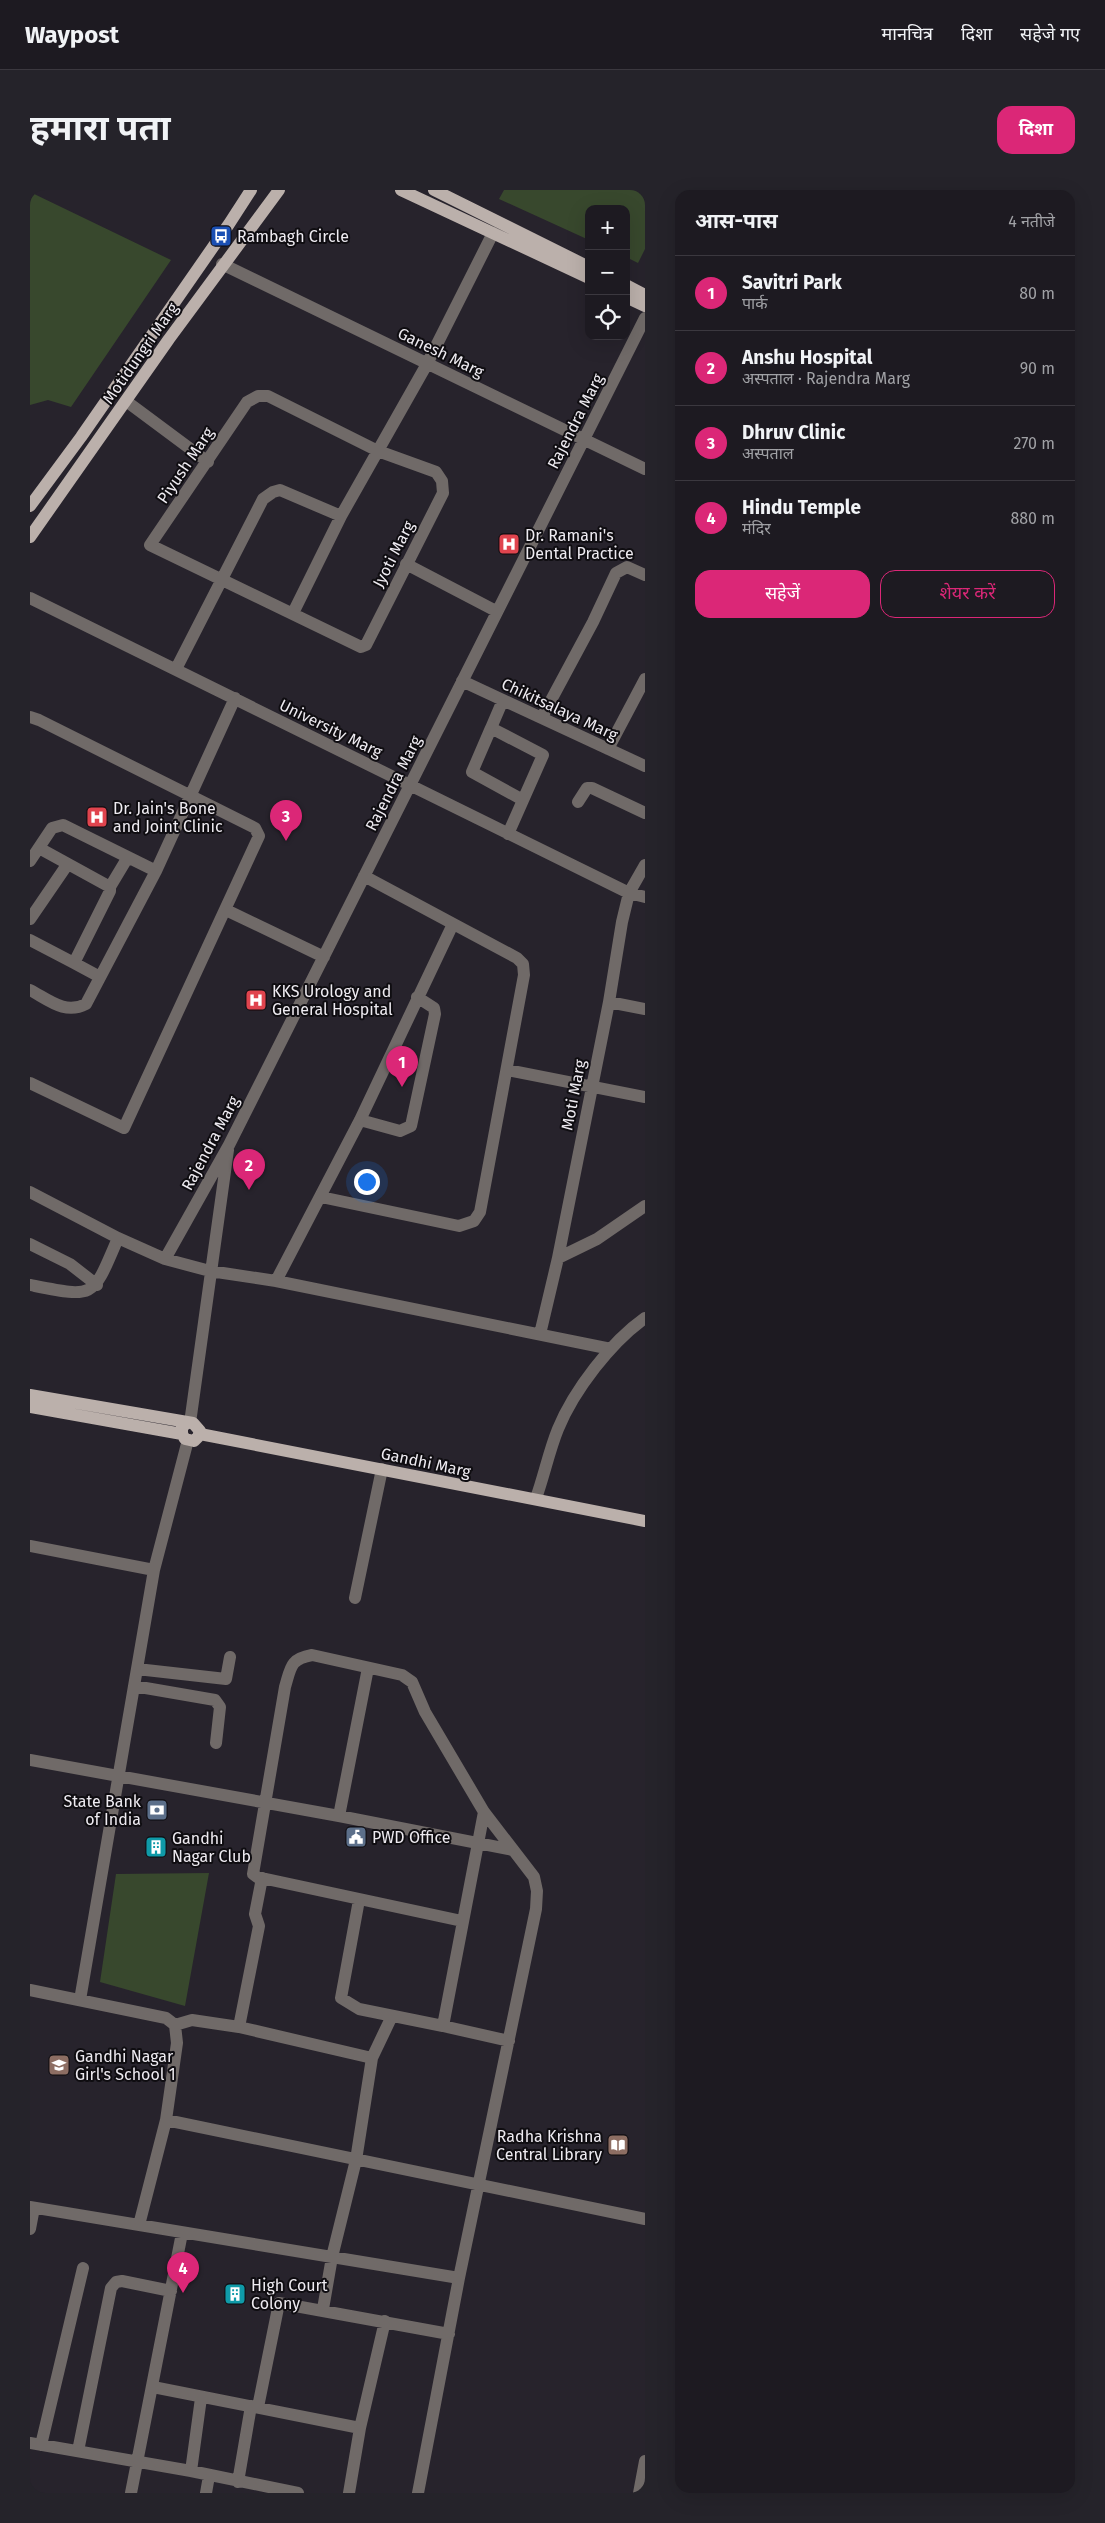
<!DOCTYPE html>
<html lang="hi">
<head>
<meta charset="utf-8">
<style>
	body { margin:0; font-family:"Fira Sans","Noto Sans Devanagari",sans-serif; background:#25232a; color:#f1f3f6 }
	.controls { position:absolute; right:15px; top:15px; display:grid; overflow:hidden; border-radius:10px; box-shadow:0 5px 20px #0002 }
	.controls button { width:45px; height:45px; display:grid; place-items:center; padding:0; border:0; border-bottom:1px solid #3b383f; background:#1d1a21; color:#f1f3f6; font:25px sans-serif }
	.you { position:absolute; left:336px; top:991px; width:18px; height:18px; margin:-12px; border:4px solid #fff; border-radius:50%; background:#1a73e8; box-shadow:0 0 0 8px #1a73e833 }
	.badge { display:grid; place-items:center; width:32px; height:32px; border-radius:50%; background:#db2777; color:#fff; font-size:16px; font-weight:700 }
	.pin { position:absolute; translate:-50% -41px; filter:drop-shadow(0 1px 2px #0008) }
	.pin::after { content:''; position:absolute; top:26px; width:18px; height:15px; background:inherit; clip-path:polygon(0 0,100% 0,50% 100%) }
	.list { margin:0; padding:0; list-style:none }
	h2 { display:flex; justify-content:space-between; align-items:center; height:65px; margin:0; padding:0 20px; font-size:21px }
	h2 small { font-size:16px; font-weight:400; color:#a0a1a5 }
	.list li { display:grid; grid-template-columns:32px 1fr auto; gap:15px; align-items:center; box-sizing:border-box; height:75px; padding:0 20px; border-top:1px solid #3b383f }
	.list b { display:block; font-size:19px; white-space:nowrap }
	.list p { margin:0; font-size:16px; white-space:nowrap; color:#a0a1a5 }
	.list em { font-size:16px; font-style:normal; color:#a0a1a5 }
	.actions { display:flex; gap:10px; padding:15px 20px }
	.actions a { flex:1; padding:11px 0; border:1px solid #db2777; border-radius:15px; text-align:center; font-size:18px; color:#db2777 }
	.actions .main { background:#db2777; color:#fff }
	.icon { flex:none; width:28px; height:28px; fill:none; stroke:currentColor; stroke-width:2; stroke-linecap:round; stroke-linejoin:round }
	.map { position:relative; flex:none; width:615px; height:2303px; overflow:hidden; border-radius:15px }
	header { display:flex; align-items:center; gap:30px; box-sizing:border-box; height:70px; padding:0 25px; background:#1d1a21; border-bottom:1px solid #3b383f }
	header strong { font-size:24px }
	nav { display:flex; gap:28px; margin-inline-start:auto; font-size:18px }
	.intro { display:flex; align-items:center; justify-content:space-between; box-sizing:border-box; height:120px; padding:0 30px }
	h1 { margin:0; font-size:35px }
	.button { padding:12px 22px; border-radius:15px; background:#db2777; color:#fff; font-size:18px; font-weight:700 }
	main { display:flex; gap:30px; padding:0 30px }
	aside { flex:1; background:#1d1a21; border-radius:15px; box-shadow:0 5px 20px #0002 }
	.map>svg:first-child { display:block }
	.green { fill:#38482d }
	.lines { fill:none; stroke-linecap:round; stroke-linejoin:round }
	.minor { stroke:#706a68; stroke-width:12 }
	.major { stroke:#bbb0ab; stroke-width:12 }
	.labels { text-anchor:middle; stroke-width:4; stroke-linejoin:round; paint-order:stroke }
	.poi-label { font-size:16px; fill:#eeebf1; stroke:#0f0d11; text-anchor:start }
	.street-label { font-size:16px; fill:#eeebf1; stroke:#0f0d11 }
</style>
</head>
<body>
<header>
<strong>Waypost</strong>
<nav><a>मानचित्र</a><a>दिशा</a><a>सहेजे गए</a></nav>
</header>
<div class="intro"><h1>हमारा पता</h1><a class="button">दिशा</a></div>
<main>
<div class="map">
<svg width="615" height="2303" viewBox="0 0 615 2303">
	<rect width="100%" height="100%" fill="#27232c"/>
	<!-- green -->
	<path class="green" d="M474 0H615V59L608 73 596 67V19H559V50L469 9Z
		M0 2 141 70 41 217 18 210 0 215Z
		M179 1683 155 1816 70 1792 86 1684Z"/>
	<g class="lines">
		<!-- minor -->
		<path class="minor" d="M192 74 615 279
			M228 206H238L348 261 406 282 412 291 413 303 336 455 331 457 120 355 217 212Z
			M96 211 178 272
			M376 374 466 421
			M0 408 599 703 615 707
			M263 423 311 326 397 174 463 43
			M146 479 233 309 243 302 250 300 311 326
			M432 491 615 576
			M0 527 9 530 225 638 229 646 94 938 0 893
			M512 527 563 432 586 383 597 377 615 385
			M461 538 473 510
			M578 559 615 489
			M548 612 557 598H562L615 623
			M478 644 513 565 461 538 442 582 493 610
			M9 658 80 697V701L44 773 70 787
			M0 671 22 638 33 635 126 681
			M80 697 98 667
			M196 720 294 767
			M0 729 37 675
			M0 750 44 773
			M0 800C19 810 35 825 56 814L126 681 205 508
			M579 812 615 819
			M477 880 615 907
			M330 930 370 941 381 936 405 824 404 818 387 807
			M0 1002 88 1048 135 1069 180 1081 246 1091 581 1159
			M291 1007 429 1036 444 1031 450 1022 494 785 493 774 487 768 334 686
			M0 1054 40 1074 67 1095
			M528 1068 567 1049 615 1016
			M135 1069 199 955 615 128
			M246 1091 330 930 423 734
			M0 1095C66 1108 62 1109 88 1048
			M510 1144 528 1068 579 812 592 732 599 703 615 675
			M160 1233 198 960
			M506 1308C514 1286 519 1261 528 1239 544 1200 581 1152 615 1128
			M0 1356 124 1380
			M325 1408 352 1279
			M107 1479 196 1489 200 1467
			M104 1496 185 1510 190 1517 186 1553
			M0 1570 309 1626 483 1660
			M309 1626 338 1478
			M329 1710 311 1808 329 1819 413 1836 454 1622
			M0 1800 136 1828 145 1835 147 1853 136 1930 109 2035
			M50 1810 124 1380 158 1250
			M145 1835 162 1830 209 1837 342 1868 326 1970 302 2067 293 2119
			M413 1836 479 1851
			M209 1837 229 1736 225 1724 232 1688
			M342 1868 362 1826
			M136 1930 615 2029
			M0 2017 429 2088
			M0 2039 4 2018
			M123 2197 330 2238
			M228 2217 249 2113 419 2144
			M0 2253 161 2281 268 2303
			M11 2255 53 2078
			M48 2261 81 2098 86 2092 92 2091 141 2101
			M161 2281 171 2208
			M208 2292 221 2216
			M101 2303 152 2043
			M176 2303 179 2286
			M319 2303 330 2238 355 2131
			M388 2303 429 2088 506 1719 507 1701 504 1687 454 1622 395 1522 382 1492 372 1485 282 1465C260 1469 261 1477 255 1497L223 1684 227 1687 432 1731
			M609 2303 615 2271"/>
		<!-- major -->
		<path class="major" d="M371 0 559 88
			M404 0 559 77
			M596 95 615 105
			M596 107 615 116
			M0 316 51 247 199 34 221 0
			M0 347 139 149 249 0
			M0 1205 163 1233 170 1241 168 1247 164 1251 155 1249 152 1244V1237L157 1233
			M0 1217 152 1244
			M170 1244 615 1331"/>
	</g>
	<!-- icons -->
	<defs>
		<g id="bus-square" transform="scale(1.125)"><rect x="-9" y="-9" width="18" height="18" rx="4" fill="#1a4fb4" stroke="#0f0d11"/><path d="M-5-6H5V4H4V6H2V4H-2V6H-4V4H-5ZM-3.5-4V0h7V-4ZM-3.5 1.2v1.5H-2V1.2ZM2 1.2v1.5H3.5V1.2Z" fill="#fff"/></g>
		<g id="hospital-square" transform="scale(1.125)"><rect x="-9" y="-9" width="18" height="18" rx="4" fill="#e0444e" stroke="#0f0d11"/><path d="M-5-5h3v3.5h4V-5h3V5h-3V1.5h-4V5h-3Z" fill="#fff"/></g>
		<g id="bank-square" transform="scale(1.125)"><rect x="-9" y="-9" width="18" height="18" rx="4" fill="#5c6f8a" stroke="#0f0d11"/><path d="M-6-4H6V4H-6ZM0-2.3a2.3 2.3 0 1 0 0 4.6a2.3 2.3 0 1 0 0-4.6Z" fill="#fff"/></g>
		<g id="civic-square" transform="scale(1.125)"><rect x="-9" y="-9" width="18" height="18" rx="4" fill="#5c6f8a" stroke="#0f0d11"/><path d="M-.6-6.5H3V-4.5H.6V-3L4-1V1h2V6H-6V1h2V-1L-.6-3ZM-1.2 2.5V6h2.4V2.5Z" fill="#fff"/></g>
		<g id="building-square" transform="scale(1.125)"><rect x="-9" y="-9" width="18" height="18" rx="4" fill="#0f9aa8" stroke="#0f0d11"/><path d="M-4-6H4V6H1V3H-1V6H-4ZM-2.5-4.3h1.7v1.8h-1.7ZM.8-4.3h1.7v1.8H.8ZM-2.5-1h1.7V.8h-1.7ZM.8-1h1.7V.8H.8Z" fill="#fff"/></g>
		<g id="school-square" transform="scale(1.125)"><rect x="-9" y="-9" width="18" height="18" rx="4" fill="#8d6e63" stroke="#0f0d11"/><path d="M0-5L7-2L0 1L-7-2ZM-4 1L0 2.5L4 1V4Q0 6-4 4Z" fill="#fff"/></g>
		<g id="library-square" transform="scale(1.125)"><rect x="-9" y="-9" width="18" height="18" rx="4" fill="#8d6e63" stroke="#0f0d11"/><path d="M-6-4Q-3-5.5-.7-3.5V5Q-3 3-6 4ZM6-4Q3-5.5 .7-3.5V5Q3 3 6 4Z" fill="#fff"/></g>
	</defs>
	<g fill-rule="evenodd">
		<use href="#bus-square" x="191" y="46"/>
		<use href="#hospital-square" x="479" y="354"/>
		<use href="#hospital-square" x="67" y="627"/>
		<use href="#hospital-square" x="226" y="810"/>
		<use href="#bank-square" x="127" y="1620"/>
		<use href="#civic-square" x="326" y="1647"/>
		<use href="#building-square" x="126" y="1657"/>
		<use href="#school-square" x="29" y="1875"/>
		<use href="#library-square" x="588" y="1955"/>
		<use href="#building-square" x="205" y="2104"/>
	</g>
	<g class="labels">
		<!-- poi labels -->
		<g class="poi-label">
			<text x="207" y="52">Rambagh Circle</text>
			<text x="495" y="351">Dr. Ramani's<tspan x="495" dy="18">Dental Practice</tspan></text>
			<text x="83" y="624">Dr. Jain's Bone<tspan x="83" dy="18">and Joint Clinic</tspan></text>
			<text x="242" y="807">KKS Urology and<tspan x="242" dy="18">General Hospital</tspan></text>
			<text x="111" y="1617" text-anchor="end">State Bank<tspan x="111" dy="18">of India</tspan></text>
			<text x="342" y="1653">PWD Office</text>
			<text x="142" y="1654">Gandhi<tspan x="142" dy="18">Nagar Club</tspan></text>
			<text x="45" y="1872">Gandhi Nagar<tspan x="45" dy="18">Girl's School 1</tspan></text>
			<text x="572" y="1952" text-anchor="end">Radha Krishna<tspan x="572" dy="18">Central Library</tspan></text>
			<text x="221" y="2101">High Court<tspan x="221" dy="18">Colony</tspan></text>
		</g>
		<!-- street labels -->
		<g class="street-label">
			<text transform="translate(411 162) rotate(26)" y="6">Ganesh Marg</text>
			<text transform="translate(110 163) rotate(-55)" y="6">Motidungri Marg</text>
			<text transform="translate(545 231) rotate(-63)" y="6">Rajendra Marg</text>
			<text transform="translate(155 275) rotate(-56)" y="6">Piyush Marg</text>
			<text transform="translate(363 364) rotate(-63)" y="6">Jyoti Marg</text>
			<text transform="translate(530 519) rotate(25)" y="6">Chikitsalaya Marg</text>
			<text transform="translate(301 538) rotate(26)" y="6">University Marg</text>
			<text transform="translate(363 593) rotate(-63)" y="6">Rajendra Marg</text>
			<text transform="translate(543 905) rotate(-79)" y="6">Moti Marg</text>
			<text transform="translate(180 953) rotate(-62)" y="6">Rajendra Marg</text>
			<text transform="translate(396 1272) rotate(12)" y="6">Gandhi Marg</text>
		</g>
	</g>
</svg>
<div class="controls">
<button>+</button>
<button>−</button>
<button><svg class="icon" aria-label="locate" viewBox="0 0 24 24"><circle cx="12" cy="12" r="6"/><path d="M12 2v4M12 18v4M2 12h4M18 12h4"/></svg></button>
</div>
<div class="you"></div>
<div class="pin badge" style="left:372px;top:897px">1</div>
<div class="pin badge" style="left:219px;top:1000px">2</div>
<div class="pin badge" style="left:256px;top:651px">3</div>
<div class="pin badge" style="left:153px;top:2103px">4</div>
</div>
<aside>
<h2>आस-पास<small>4 नतीजे</small></h2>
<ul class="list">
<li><span class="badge">1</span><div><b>Savitri Park</b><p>पार्क</p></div><em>80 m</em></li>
<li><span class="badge">2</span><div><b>Anshu Hospital</b><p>अस्पताल · Rajendra Marg</p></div><em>90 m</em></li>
<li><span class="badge">3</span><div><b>Dhruv Clinic</b><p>अस्पताल</p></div><em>270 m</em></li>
<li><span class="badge">4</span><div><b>Hindu Temple</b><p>मंदिर</p></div><em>880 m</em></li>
</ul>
<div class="actions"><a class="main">सहेजें</a><a>शेयर करें</a></div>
</aside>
</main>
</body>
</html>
